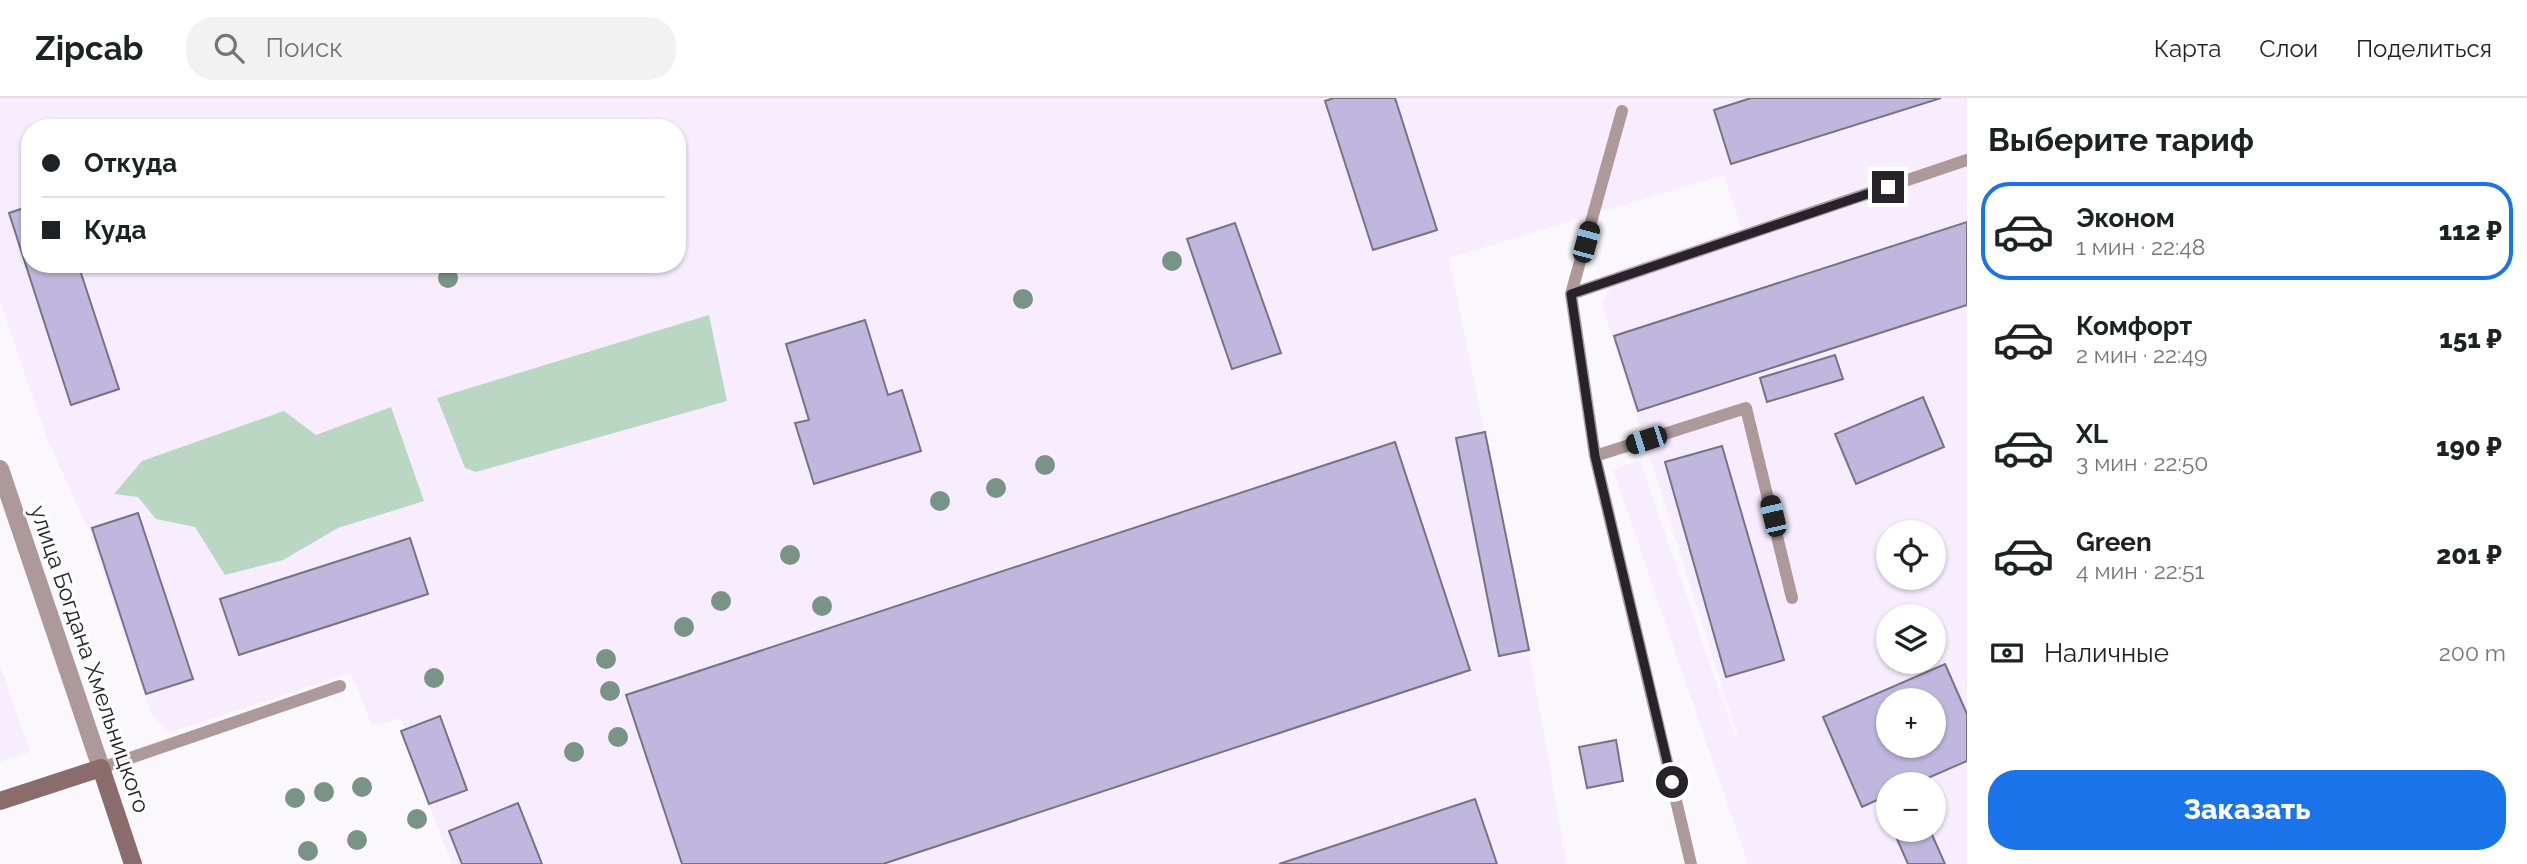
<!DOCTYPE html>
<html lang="ru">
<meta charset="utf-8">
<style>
body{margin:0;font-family:Raleway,sans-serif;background:#f2f2f2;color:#202124;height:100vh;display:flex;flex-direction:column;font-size:26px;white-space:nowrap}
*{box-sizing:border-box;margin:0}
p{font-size:23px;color:#757577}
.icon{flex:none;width:38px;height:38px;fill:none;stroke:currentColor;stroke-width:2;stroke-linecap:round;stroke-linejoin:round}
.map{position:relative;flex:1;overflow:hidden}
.sheet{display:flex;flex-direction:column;background:#fff;width:560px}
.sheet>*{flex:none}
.hud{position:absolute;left:21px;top:21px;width:665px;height:154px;border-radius:28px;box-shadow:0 2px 5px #0004;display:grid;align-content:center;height:154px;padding:0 21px;background:#fff}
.tools{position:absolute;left:1876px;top:422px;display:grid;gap:14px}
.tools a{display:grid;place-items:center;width:70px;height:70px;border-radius:50%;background:#fff;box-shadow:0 2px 5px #0004;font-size:35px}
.end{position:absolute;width:32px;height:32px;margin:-16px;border:9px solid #27222b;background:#fff;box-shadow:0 0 0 4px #fff}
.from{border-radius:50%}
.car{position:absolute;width:21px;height:42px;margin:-21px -10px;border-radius:9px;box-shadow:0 0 5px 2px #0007;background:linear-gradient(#222 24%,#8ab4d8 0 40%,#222 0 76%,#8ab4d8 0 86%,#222 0)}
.hud b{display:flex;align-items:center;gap:24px;height:66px;font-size:26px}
.hud b+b{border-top:2px solid #e0e0e0}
.hud i{width:18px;height:18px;background:#202124}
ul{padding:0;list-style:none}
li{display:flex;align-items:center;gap:21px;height:98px;margin:0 14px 10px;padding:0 7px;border:4px solid transparent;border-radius:28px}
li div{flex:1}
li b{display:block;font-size:26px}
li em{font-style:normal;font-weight:800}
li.on{border-color:#1a73e8}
li>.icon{width:63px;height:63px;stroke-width:1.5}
h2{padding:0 21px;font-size:32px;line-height:84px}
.pay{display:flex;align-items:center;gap:18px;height:77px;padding:0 21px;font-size:26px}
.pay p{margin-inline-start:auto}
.action{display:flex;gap:14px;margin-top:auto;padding:14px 21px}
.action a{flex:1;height:80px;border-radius:28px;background:#1a73e8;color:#fff;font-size:28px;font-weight:800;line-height:80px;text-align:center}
header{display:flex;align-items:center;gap:42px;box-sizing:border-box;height:98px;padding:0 35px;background:#fff;border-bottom:2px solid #e0e0e0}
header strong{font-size:33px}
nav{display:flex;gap:38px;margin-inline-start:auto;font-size:24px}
.search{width:490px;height:63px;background:#f2f2f2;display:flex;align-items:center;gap:18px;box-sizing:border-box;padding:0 24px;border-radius:28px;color:#757577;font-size:26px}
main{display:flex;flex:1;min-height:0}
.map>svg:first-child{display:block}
</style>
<header>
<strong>Zipcab</strong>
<div class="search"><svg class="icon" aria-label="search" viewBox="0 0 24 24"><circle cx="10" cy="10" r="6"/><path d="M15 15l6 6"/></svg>Поиск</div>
<nav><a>Карта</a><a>Слои</a><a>Поделиться</a></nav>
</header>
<main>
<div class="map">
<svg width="1967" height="766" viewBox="0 0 1967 766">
<rect width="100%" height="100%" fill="#faf8fc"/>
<path fill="#f7edff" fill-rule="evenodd" d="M 0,0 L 1967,0 L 1967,766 L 1748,766 L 1613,372 L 1640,362 L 1735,639 L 1738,639 L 1602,207 L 1617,172 L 1741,130 L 1724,77 L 1449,160 L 1529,552 L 1567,766 L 452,766 L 429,706 L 401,620 L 372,628 L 351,575 L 169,635 L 152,618 L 89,433 L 48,343 L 0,204 ZM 30,30 L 677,30 L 677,166 L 30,166 ZM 1888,434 L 1934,434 L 1934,480 L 1888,480 ZM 1888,518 L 1934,518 L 1934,564 L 1888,564 ZM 1888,602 L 1934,602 L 1934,648 L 1888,648 ZM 1888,686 L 1934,686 L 1934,732 L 1888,732 Z
M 0,567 L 30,654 L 0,664 Z"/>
<path fill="#b9d7c3" d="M 709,217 L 727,303 L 476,374 L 465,370 L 437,300 Z
M 391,309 L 424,403 L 338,430 L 283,462 L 225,477 L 195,429 L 156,421 L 138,399 L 114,396 L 142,363 L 284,313 L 316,337 Z"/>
<path fill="#bfb7de" stroke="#767287" stroke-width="2" fill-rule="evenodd" d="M 1334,0 L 1395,0 L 1437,132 L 1373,152 L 1325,3 Z
M 1751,0 L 1941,0 L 1731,66 L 1714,12 Z
M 30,108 L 30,166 L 78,166 L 119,291 L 71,307 L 9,115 Z
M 1967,124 L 1967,207 L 1638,313 L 1614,238 Z
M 1235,125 L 1281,255 L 1232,271 L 1187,141 Z
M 865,222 L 888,297 L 902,292 L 921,353 L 814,386 L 795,325 L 809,322 L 786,246 Z
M 1835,257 L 1843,281 L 1767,304 L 1760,280 Z
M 1923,299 L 1944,349 L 1856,386 L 1835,336 Z
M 1485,334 L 1529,552 L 1499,558 L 1456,340 Z
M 1395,344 L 1470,572 L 883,766 L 682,766 L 626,597 Z
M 1722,348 L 1784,562 L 1726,579 L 1665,364 Z
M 138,415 L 193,581 L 146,596 L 92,430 Z
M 410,440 L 428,496 L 239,557 L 220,501 Z
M 1945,566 L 1967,616 L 1967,663 L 1914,686 L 1888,686 L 1888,697 L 1862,709 L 1823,619 ZM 1888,602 L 1934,602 L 1934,648 L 1888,648 Z
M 440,618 L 467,692 L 429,706 L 401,633 Z
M 1616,642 L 1623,683 L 1587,690 L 1579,649 Z
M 1475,701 L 1497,766 L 1279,766 Z
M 518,705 L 542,766 L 462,766 L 449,733 Z
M 1893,732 L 1930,732 L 1945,766 L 1908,766 Z"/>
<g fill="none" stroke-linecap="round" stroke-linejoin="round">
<path stroke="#ae999a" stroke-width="12" d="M 1622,13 L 1571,196 L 1595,358 L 1691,766
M 1571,196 L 1967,62
M 1595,358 L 1746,310 L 1792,500
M 101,670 L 340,588"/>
<path stroke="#ae999a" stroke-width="18" d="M 0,371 L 101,670"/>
<path stroke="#8a6c6c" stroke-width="18" d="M 0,703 L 101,670 L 133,766"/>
</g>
<g fill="#799387">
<circle cx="1172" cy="163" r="10"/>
<circle cx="448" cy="180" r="10"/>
<circle cx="1023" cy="201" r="10"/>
<circle cx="1045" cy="367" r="10"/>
<circle cx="996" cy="390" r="10"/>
<circle cx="940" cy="403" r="10"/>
<circle cx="790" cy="457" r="10"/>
<circle cx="721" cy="503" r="10"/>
<circle cx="822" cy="508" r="10"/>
<circle cx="684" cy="529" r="10"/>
<circle cx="606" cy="561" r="10"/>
<circle cx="434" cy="580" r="10"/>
<circle cx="610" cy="593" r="10"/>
<circle cx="618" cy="639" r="10"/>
<circle cx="574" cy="654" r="10"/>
<circle cx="362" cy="689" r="10"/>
<circle cx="324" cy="694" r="10"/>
<circle cx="295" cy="700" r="10"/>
<circle cx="417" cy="721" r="10"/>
<circle cx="357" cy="742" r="10"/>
<circle cx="308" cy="753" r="10"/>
</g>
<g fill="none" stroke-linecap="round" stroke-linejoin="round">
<path stroke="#27222b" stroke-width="9" d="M 1672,684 L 1595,358 L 1571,196 L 1888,89"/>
</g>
<g text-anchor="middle" stroke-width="6" stroke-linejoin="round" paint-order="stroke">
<g font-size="23" fill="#27222b" stroke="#fff">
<text transform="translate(90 561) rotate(71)" y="8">улица Богдана Хмельницкого</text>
</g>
</g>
</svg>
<div class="tools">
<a><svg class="icon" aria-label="locate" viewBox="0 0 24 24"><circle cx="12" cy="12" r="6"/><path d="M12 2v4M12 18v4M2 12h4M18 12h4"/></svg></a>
<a><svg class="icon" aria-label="layers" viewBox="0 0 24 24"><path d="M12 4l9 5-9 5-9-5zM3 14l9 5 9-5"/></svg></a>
<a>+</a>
<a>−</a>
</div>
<i class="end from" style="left:1672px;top:684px"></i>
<i class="end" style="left:1888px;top:89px"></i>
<i class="car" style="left:1586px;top:144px;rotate:15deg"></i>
<i class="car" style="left:1646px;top:342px;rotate:252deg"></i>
<i class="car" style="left:1773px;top:418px;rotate:347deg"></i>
<div class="hud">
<b><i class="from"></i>Откуда</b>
<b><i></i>Куда</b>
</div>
</div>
<section class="sheet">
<h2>Выберите тариф</h2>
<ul>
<li class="on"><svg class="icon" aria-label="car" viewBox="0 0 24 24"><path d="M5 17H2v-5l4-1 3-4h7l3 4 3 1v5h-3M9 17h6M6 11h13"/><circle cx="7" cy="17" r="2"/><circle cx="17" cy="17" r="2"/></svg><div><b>Эконом</b><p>1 мин · 22:48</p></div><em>112 ₽</em></li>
<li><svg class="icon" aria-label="car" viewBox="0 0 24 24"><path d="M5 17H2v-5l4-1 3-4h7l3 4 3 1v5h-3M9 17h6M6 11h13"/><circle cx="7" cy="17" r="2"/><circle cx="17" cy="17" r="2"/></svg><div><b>Комфорт</b><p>2 мин · 22:49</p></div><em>151 ₽</em></li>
<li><svg class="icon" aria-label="car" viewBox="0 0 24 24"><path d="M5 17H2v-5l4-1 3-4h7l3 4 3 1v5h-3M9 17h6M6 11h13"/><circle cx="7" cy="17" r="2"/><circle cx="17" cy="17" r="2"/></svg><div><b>XL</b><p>3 мин · 22:50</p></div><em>190 ₽</em></li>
<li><svg class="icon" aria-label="car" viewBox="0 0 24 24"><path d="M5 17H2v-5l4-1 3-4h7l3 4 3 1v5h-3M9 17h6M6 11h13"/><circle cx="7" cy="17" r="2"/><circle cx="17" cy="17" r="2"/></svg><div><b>Green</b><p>4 мин · 22:51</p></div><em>201 ₽</em></li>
</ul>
<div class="pay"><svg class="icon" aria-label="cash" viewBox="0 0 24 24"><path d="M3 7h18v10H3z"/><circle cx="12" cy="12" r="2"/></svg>Наличные<p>200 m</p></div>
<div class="action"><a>Заказать</a></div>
</section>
</main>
